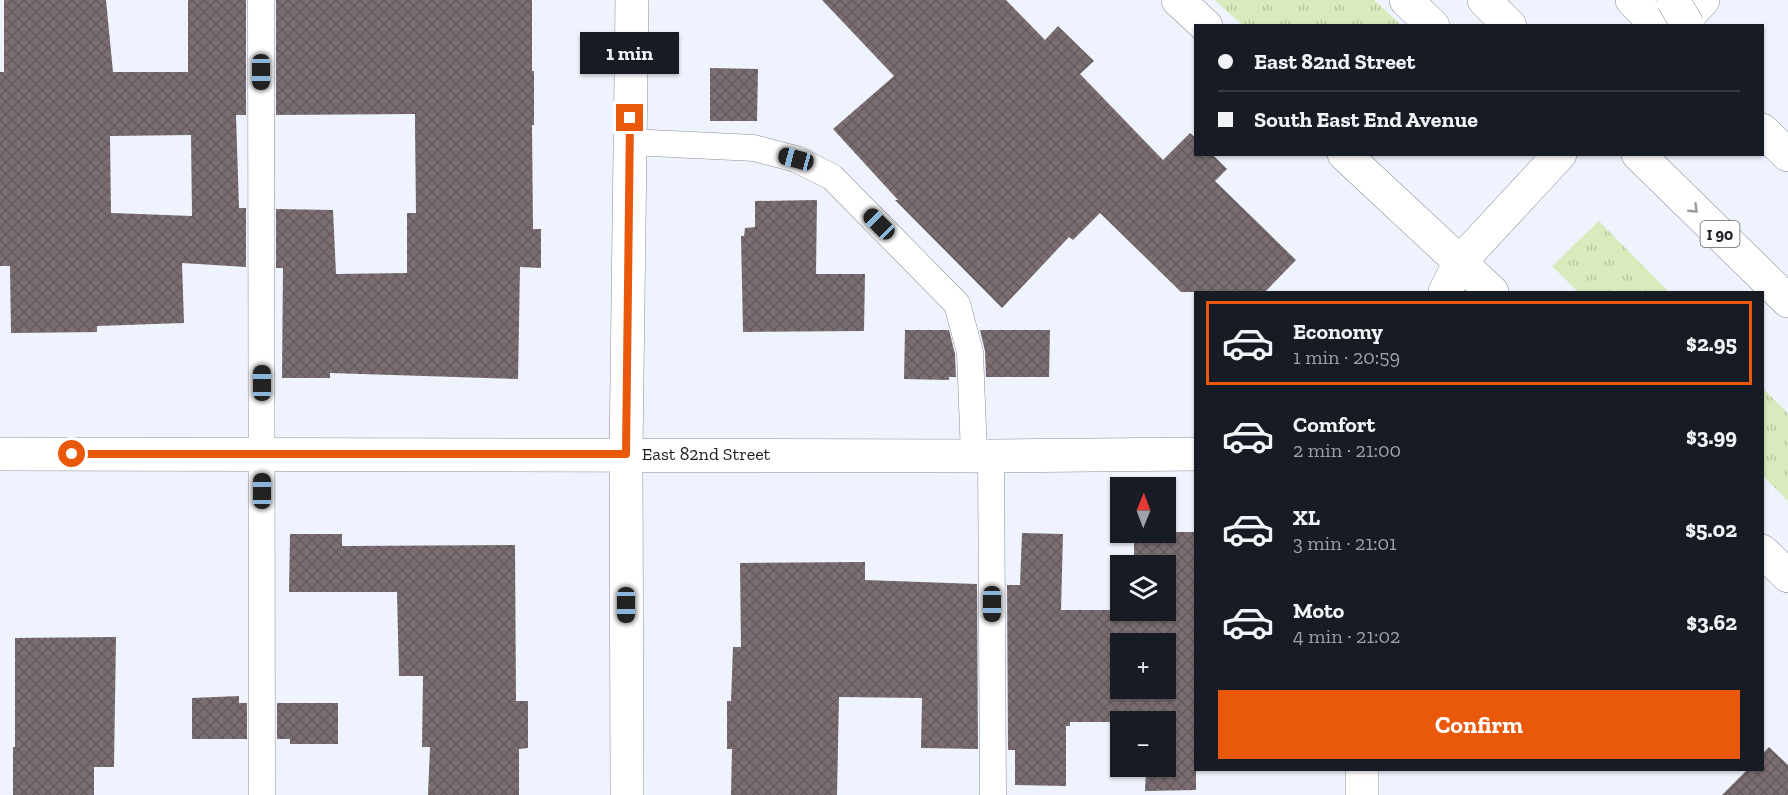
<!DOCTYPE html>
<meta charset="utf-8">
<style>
body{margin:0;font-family:"Zilla Slab",serif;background:#20242c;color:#f1f3f6;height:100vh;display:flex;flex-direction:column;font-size:22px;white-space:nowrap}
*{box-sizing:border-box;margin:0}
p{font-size:20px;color:#9ea1a6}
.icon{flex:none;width:33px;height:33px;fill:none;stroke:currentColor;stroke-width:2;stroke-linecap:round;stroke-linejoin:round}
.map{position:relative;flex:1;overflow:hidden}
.side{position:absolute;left:1194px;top:291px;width:570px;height:480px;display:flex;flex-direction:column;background:#171b24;border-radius:0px;box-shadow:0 2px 4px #0004}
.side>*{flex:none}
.guide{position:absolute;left:1194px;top:24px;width:570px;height:132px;border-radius:0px;box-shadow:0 2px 4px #0004;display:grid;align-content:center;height:132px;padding:0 24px;background:#171b24}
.needle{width:39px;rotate:1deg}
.buttons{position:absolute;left:1110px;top:477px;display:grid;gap:12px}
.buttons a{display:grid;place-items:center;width:66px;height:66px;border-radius:0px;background:#171b24;box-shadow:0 2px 4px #0004;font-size:30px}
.end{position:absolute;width:27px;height:27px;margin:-14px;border:8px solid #ea580c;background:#fff;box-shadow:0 0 0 3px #fff}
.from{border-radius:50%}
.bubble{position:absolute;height:42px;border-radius:0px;background:#171b24;box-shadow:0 2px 4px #0004;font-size:20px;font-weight:800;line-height:42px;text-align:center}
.car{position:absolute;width:18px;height:36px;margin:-18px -9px;border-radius:8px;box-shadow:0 0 4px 2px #0007;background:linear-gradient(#222 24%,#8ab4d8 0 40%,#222 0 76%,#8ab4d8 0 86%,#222 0)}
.guide b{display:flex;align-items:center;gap:21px;height:57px;font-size:22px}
.guide b+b{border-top:2px solid #363941}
.guide i{width:15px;height:15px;background:#f1f3f6}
ul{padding:10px 0 0;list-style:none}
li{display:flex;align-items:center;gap:18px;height:84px;margin:0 12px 9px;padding:0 12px;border:3px solid transparent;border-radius:0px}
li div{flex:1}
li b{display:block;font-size:22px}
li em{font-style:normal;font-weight:800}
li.selected{border-color:#ea580c}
li>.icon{width:54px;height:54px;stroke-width:1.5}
.primary-button{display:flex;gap:12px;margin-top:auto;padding:12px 24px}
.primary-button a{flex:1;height:69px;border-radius:0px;background:#ea580c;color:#fff;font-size:24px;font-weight:800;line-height:69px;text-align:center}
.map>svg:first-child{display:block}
</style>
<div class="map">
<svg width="1788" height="795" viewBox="0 0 1788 795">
<defs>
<pattern id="grass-tufts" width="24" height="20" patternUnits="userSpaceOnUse" patternTransform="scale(1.5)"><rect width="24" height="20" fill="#d9eabc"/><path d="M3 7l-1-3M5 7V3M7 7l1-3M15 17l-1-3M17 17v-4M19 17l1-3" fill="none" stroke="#bac8a1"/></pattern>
<pattern id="building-cross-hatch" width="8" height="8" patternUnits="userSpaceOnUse" patternTransform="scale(1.5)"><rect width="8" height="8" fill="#7b6e72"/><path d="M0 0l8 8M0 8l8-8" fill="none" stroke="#645a5d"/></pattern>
</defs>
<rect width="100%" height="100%" fill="#eef3fe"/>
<path fill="url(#grass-tufts)" d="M 1215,0 L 1374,0 L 1401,25 L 1242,25 Z
M 1599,221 L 1669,292 L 1578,292 L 1552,266 Z
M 1763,388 L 1788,414 L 1788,501 L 1763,476 Z"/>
<path fill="url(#building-cross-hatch)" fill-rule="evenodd" d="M 4,0 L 106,0 L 113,72 L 188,72 L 188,0 L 246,0 L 246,115 L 236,115 L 239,208 L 246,208 L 246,267 L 182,263 L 184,323 L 97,326 L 97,332 L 11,333 L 10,266 L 0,266 L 0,72 L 4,72 ZM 191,135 L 192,216 L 111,213 L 110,136 Z
M 276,0 L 532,0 L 532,71 L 534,71 L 534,125 L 532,125 L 533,229 L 541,229 L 541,268 L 520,267 L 518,379 L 330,373 L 330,378 L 282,378 L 283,268 L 276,268 L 276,209 L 333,210 L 336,274 L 407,273 L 407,213 L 416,213 L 415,125 L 415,114 L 276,115 Z
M 822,0 L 1006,0 L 1045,40 L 1058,26 L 1094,61 L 1080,74 L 1163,160 L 1190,133 L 1196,138 L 1196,154 L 1212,154 L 1227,169 L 1215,181 L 1296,260 L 1265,292 L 1181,292 L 1100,213 L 1073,240 L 1069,237 L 1002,308 L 895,200 L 898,200 L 833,129 L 894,76 Z
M 710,68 L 758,69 L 757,121 L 710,121 Z
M 817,200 L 816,274 L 865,274 L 864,331 L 743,332 L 741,236 L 744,236 L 745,228 L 755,227 L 755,201 Z
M 905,330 L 949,330 L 955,354 L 956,377 L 949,377 L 949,380 L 904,379 Z
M 980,330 L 1050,330 L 1049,377 L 986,377 L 985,351 Z
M 1134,532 L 1196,532 L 1196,790 L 1145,791 L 1146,766 L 1166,766 L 1166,722 L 1070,722 L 1070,726 L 1066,726 L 1066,786 L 1015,785 L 1015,750 L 1008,750 L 1007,585 L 1020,585 L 1022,533 L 1063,534 L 1061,610 L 1166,610 L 1166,566 L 1134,566 ZM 1120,644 L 1166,644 L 1166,688 L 1120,688 Z
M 290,534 L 342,534 L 342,546 L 515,545 L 516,701 L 528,701 L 528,748 L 519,749 L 519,795 L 428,795 L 430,747 L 422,747 L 423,676 L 399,676 L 397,592 L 289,592 Z
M 865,562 L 865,580 L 977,584 L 978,749 L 921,748 L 922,698 L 839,697 L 837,795 L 731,795 L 732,749 L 727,749 L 727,701 L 731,701 L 733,647 L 741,647 L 740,563 Z
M 116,637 L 114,767 L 94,767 L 94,795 L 13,795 L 13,747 L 15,747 L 15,638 Z
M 239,696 L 239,703 L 247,703 L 247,739 L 192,739 L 192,698 Z
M 277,703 L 338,703 L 338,744 L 290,744 L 290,739 L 277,739 Z
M 1769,747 L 1788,765 L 1788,795 L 1722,795 L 1747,770 L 1762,770 L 1762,754 Z"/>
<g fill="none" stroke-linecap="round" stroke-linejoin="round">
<defs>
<path id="service" d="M 261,0 L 262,795
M 630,142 L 754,148 L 796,159 L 832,177 L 957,304 L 970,352 L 974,455
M 991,456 L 993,795"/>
<path id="minor" d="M 1178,0 L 1206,26
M 1679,26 L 1703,0
M 1344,154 L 1492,292
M 1445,292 L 1460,262 L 1560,154
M 0,454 L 991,456 L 1196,454
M 1762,551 L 1788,576
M 627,795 L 626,454 L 632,0
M 1362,795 L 1362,770"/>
<path id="motorway" d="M 1406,0 L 1433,26
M 1484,0 L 1510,26
M 1632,0 L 1658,26
M 1762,130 L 1788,155
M 1638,154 L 1788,301"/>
</defs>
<use href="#service" stroke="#898e98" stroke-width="27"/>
<use href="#minor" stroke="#898e98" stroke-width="34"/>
<use href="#motorway" stroke="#898e98" stroke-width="34"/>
<use href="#service" stroke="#fff" stroke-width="26"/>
<use href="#minor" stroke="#fff" stroke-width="33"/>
<use href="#motorway" stroke="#fff" stroke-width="33"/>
<defs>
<path id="motorway-bridge" d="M 1673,0 L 1688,26"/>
</defs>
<use href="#motorway-bridge" stroke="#898e98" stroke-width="34" stroke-linecap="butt"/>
<use href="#motorway-bridge" stroke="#fff" stroke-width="33"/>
</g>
<defs><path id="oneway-chevron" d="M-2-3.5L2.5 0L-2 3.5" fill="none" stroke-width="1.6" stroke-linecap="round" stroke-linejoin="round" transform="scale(1.5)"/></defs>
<use stroke="#999a9c" href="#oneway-chevron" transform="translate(1694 209) rotate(44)"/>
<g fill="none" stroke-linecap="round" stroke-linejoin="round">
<path stroke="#ea580c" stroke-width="8" d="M 72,454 L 626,454 L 630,118"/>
</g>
<g text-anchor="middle" stroke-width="4.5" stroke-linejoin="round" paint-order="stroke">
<rect fill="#fff" stroke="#606264" stroke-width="1.5" x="1700.5" y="221" width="39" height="26" rx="4.5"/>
<g font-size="16" font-weight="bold" fill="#1c1e22">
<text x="1720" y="240">I 90</text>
</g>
<g font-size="18" fill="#1c1e22" stroke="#fff">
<text x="706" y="460">East 82nd Street</text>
</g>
</g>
</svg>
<div class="buttons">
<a><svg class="needle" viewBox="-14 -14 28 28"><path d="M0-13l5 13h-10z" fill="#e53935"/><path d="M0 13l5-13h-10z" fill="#9ea1a6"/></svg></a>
<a><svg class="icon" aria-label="layers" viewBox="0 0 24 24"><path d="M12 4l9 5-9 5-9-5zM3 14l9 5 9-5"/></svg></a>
<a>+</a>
<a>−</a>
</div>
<i class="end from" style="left:72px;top:454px"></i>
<i class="end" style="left:630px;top:118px"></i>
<div class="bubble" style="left:580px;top:32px;width:99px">1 min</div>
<i class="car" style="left:261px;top:72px;rotate:180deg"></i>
<i class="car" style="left:796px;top:159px;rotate:285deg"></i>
<i class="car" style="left:879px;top:224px;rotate:315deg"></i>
<i class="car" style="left:262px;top:383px;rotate:0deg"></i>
<i class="car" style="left:262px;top:491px;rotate:0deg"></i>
<i class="car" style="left:992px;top:604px;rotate:180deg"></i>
<i class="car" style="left:626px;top:605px;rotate:180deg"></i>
<div class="guide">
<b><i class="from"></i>East 82nd Street</b>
<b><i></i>South East End Avenue</b>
</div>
<section class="side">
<ul>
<li class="selected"><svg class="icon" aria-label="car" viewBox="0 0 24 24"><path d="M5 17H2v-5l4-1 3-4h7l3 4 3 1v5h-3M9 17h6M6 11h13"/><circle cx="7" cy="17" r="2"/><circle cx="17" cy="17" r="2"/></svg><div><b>Economy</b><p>1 min · 20:59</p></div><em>$2.95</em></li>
<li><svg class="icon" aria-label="car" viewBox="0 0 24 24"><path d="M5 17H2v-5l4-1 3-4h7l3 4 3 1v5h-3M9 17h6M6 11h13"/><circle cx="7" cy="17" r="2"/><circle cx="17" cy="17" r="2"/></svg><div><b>Comfort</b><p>2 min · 21:00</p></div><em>$3.99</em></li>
<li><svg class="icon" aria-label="car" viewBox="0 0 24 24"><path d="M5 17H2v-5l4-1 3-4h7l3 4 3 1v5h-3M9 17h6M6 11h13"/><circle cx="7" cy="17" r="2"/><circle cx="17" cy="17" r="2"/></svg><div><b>XL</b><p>3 min · 21:01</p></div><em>$5.02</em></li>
<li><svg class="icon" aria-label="car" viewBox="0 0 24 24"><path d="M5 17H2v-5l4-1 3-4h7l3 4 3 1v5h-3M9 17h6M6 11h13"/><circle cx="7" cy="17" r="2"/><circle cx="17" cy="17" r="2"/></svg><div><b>Moto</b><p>4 min · 21:02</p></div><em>$3.62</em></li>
</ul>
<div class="primary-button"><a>Confirm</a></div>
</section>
</div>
